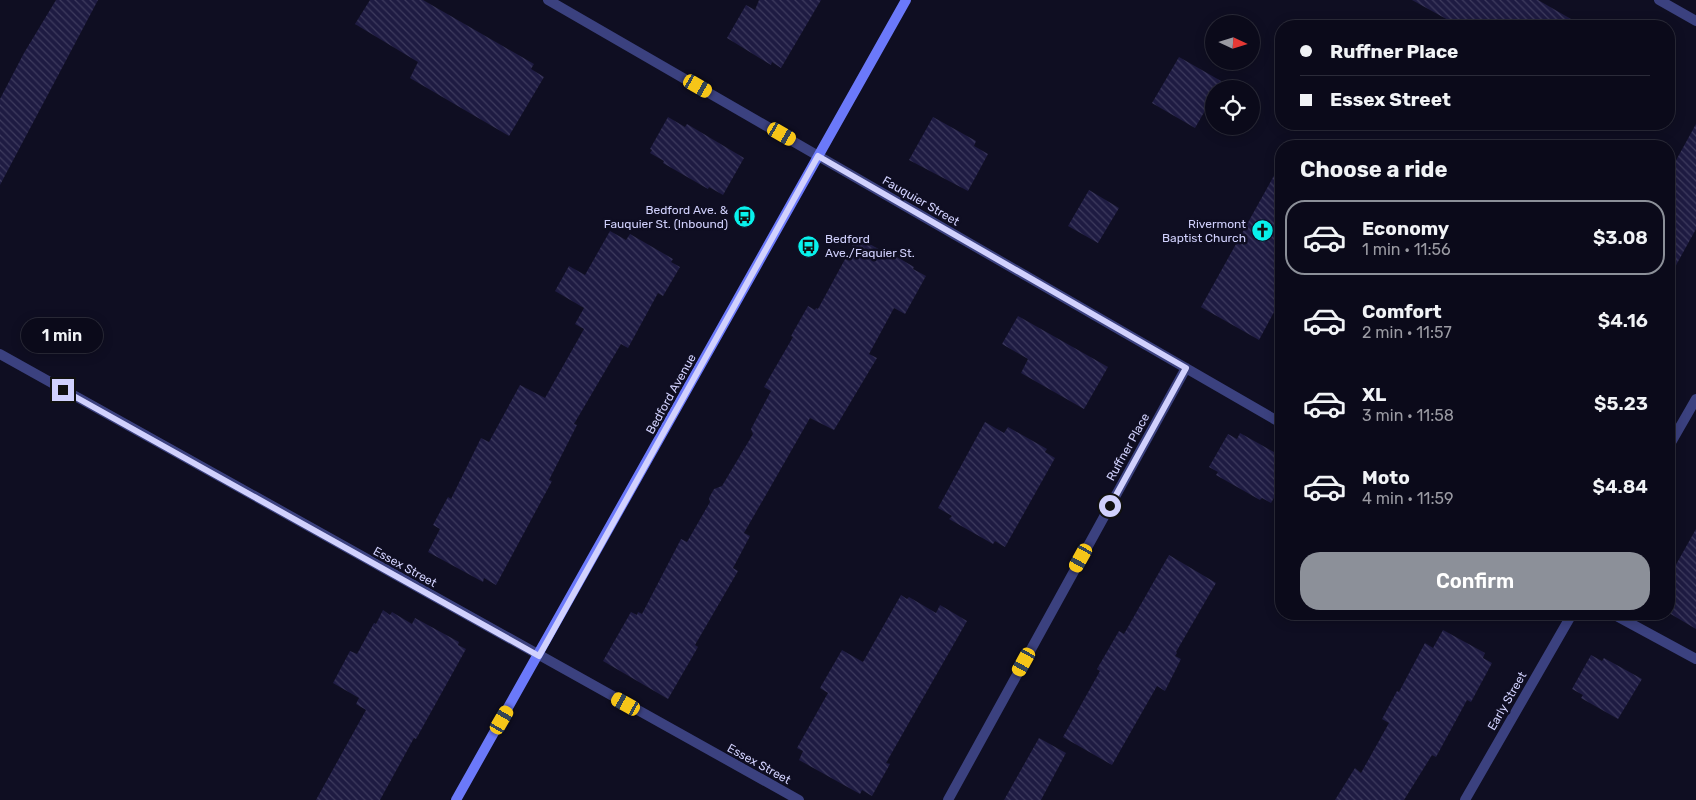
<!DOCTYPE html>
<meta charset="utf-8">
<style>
body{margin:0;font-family:Rubik,sans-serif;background:#141323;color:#f1f3f6;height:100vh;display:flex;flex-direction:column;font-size:19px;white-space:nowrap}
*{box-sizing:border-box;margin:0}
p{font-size:16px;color:#9a9aa2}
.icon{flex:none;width:28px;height:28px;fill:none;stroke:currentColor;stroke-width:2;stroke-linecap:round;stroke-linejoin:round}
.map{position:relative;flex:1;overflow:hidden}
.details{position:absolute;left:1275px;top:140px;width:400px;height:480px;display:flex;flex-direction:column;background:#0b0a1a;border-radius:20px;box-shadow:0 2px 12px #0003,0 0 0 1px #2b2b39}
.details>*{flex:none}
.top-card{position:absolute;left:1275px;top:20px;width:400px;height:110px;border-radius:20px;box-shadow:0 2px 12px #0003,0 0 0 1px #2b2b39;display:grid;align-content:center;height:110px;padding:0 25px;background:#0b0a1a}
.needle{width:32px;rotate:94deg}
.controls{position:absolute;left:1205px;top:15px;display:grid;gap:10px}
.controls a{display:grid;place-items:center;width:55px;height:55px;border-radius:50%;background:#0b0a1a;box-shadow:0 2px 12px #0003,0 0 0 1px #2b2b39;font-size:25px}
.end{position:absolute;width:22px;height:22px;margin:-11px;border:6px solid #d1d1fd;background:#111;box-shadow:0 0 0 2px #111}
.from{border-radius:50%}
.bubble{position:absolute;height:35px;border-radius:18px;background:#0b0a1a;box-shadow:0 2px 12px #0003,0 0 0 1px #2b2b39;font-size:16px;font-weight:600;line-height:35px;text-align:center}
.car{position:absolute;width:15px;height:30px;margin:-15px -8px;border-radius:6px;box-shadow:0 0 4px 1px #0007;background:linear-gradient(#f5c518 24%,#345 0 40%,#f5c518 0 76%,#345 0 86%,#f5c518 0)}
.top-card b{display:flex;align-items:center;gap:18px;height:48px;font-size:19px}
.top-card b+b{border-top:1px solid #2b2b39}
.top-card i{width:12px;height:12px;background:#f1f3f6}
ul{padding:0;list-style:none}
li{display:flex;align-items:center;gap:15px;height:75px;margin:0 10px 8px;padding:0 15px;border:2px solid transparent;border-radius:20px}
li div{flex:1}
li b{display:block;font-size:19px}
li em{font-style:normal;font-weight:600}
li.active{border-color:#8c9099}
li>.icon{width:45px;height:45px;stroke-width:1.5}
h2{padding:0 25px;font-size:22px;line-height:60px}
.cta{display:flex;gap:10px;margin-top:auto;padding:10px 25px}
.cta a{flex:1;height:58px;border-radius:20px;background:#8c9099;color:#fff;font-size:20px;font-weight:600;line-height:58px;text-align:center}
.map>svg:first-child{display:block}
</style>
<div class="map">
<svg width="1696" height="800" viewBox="0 0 1696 800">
<defs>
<pattern id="building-back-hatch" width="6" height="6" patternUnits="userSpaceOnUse" patternTransform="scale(1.25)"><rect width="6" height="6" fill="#1e1b42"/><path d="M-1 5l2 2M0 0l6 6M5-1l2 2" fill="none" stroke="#3e3b5e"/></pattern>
</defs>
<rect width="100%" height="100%" fill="#0f0e22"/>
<path fill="url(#building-back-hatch)" d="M 56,0 L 98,0 L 0,185 L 0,99 L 24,53 Z
M 370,0 L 423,0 L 534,64 L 531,69 L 544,77 L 509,136 L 410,78 L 418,62 L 355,24 Z
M 759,0 L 821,0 L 781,68 L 772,62 L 771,65 L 727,38 L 746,5 L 755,10 Z
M 1412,0 L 1538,0 L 1583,26 L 1459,26 Z
M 1179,57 L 1221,81 L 1217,89 L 1214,89 L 1214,95 L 1195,128 L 1152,103 Z
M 668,117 L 685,127 L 687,124 L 744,158 L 723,195 L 709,187 L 708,189 L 663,163 L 664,161 L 650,153 L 652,150 L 650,149 Z
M 933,117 L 976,141 L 974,146 L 988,154 L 968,191 L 909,160 Z
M 1696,124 L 1696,229 L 1669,278 L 1669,173 Z
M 1281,163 L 1281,299 L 1259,340 L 1201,307 Z
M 1089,190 L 1119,208 L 1098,243 L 1068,226 Z
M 610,231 L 626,240 L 630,234 L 673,259 L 671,262 L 680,267 L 663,296 L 658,293 L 628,348 L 621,344 L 574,424 L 577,425 L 549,480 L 552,481 L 496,585 L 484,578 L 483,582 L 428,552 L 440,529 L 433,525 L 448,497 L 451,499 L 481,438 L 489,442 L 520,385 L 545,398 L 584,329 L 575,324 L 584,308 L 555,291 L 569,266 L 585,275 Z
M 856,239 L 865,244 L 866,242 L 891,256 L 892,254 L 914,267 L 913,269 L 926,276 L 905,314 L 894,308 L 869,354 L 877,358 L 834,430 L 810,418 L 744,533 L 750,536 L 733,568 L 738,571 L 695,645 L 698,647 L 668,699 L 603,661 L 631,612 L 637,615 L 638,612 L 642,614 L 681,539 L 687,542 L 710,502 L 709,498 L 714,489 L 722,486 L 753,434 L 751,429 L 771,391 L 764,387 L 793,337 L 791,336 L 808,306 L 815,310 L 816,308 L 818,309 Z
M 1018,316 L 1108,367 L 1084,409 L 1021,373 L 1028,359 L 1002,344 Z
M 985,422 L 1004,433 L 1008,427 L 1047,449 L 1045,452 L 1055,458 L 1005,547 L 995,541 L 993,544 L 949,519 L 952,516 L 938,508 Z
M 1240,433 L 1281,456 L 1281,485 L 1271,503 L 1262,498 L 1260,500 L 1216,475 L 1218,472 L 1209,467 L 1228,434 L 1237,439 Z
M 1696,529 L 1696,629 L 1669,613 L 1669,577 Z
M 1169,555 L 1216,583 L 1176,652 L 1177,653 L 1175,656 L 1181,659 L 1165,691 L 1157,686 L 1112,765 L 1063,737 L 1100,671 L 1097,669 L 1119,631 L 1124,634 Z
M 901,595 L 907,599 L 909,597 L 936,613 L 940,605 L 967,621 L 886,763 L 890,764 L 872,796 L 862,790 L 860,794 L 799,760 L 803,751 L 797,748 L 828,693 L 820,688 L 842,650 L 863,662 Z
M 383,610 L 390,615 L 392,612 L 412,624 L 415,618 L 459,642 L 458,645 L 466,649 L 416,739 L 414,738 L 380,800 L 316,800 L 366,710 L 356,704 L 359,698 L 333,683 L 350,651 L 357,654 L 374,623 L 376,624 Z
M 1443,630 L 1485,653 L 1483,658 L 1492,663 L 1471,702 L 1467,700 L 1436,757 L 1432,755 L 1404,800 L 1335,800 L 1355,768 L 1361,773 L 1389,723 L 1382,719 L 1397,691 L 1399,692 L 1425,643 L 1433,648 Z
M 1591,655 L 1602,661 L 1604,658 L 1642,679 L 1618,719 L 1581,698 L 1583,695 L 1572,689 Z
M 1039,738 L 1066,753 L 1041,800 L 1004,800 Z"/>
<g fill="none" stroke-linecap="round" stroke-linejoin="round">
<path stroke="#3b417f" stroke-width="10" d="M 548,0 L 1281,423
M 1659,0 L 1696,21
M 0,354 L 799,800
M 1669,446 L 1696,399
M 1613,614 L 1696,659
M 948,800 L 1186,368
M 1465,800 L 1572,614"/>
<path stroke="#6b79fa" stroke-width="10" d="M 456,800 L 906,0"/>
</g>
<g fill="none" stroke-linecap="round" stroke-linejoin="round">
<path stroke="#d1d1fd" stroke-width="6" d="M 63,390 L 539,656 L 818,156 L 1186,368 L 1110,506"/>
</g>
<defs>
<symbol id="bus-disc" viewBox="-11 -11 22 22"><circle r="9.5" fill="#08f2ed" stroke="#0f0e22"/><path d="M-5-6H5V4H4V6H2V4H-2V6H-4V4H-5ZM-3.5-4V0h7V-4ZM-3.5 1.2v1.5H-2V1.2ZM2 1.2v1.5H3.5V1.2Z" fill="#111"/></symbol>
<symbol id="church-disc" viewBox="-11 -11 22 22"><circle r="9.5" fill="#08f2ed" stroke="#0f0e22"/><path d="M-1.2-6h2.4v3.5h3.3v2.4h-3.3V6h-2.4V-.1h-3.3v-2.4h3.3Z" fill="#111"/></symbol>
</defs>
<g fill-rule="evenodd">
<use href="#bus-disc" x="732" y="204" width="25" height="25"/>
<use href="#church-disc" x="1250" y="218" width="25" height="25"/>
<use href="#bus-disc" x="796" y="234" width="25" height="25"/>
</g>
<g text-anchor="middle" stroke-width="5" stroke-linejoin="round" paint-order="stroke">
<g font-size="12" fill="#d1d1fd" stroke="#0f0e22">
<text transform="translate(921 201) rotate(30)" y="4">Fauquier Street</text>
<text transform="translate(671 394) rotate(-61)" y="4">Bedford Avenue</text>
<text transform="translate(1128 447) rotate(-61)" y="4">Ruffner Place</text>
<text transform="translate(405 567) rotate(29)" y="4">Essex Street</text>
<text transform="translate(1507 701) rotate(-60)" y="4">Early Street</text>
<text transform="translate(759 764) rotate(29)" y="4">Essex Street</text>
</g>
<g font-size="12" fill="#d1d1fd" stroke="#0f0e22" text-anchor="end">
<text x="728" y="214">Bedford Ave. &amp;<tspan x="728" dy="14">Fauquier St. (Inbound)</tspan></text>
<text x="1246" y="228">Rivermont<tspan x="1246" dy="14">Baptist Church</tspan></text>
<text x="825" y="243" text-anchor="start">Bedford<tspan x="825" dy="14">Ave./Faquier St.</tspan></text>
</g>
</g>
</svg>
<div class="controls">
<a><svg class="needle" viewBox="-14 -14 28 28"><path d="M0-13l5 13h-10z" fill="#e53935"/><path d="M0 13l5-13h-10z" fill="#9a9aa2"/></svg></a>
<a><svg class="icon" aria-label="locate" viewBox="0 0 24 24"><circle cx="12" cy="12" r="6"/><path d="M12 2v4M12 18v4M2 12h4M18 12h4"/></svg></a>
</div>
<i class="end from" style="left:1110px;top:506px"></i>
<i class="end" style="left:63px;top:390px"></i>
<div class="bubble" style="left:21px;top:318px;width:82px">1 min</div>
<i class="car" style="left:698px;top:86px;rotate:120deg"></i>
<i class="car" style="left:782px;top:134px;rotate:120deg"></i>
<i class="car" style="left:1081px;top:558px;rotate:209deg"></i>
<i class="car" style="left:1024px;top:662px;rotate:209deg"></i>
<i class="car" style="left:626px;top:704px;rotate:299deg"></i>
<i class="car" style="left:502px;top:720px;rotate:30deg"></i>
<div class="top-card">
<b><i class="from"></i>Ruffner Place</b>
<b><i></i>Essex Street</b>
</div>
<section class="details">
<h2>Choose a ride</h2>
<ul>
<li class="active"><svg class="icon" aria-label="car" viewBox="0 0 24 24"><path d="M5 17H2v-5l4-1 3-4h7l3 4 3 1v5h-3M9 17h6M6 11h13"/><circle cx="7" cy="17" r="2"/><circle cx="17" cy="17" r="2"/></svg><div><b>Economy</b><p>1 min · 11:56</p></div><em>$3.08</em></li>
<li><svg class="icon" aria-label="car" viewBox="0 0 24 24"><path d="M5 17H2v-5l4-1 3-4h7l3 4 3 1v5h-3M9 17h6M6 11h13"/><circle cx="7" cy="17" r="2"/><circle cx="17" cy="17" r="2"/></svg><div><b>Comfort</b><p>2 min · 11:57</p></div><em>$4.16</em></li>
<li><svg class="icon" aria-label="car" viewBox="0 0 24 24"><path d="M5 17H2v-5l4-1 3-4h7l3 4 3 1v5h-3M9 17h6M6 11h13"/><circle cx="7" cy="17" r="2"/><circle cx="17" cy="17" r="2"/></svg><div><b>XL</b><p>3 min · 11:58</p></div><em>$5.23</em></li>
<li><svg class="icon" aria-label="car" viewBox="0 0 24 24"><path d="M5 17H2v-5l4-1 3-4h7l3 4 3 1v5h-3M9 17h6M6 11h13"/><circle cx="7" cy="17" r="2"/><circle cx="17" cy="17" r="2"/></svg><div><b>Moto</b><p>4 min · 11:59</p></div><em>$4.84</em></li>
</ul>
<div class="cta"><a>Confirm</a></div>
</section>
</div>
